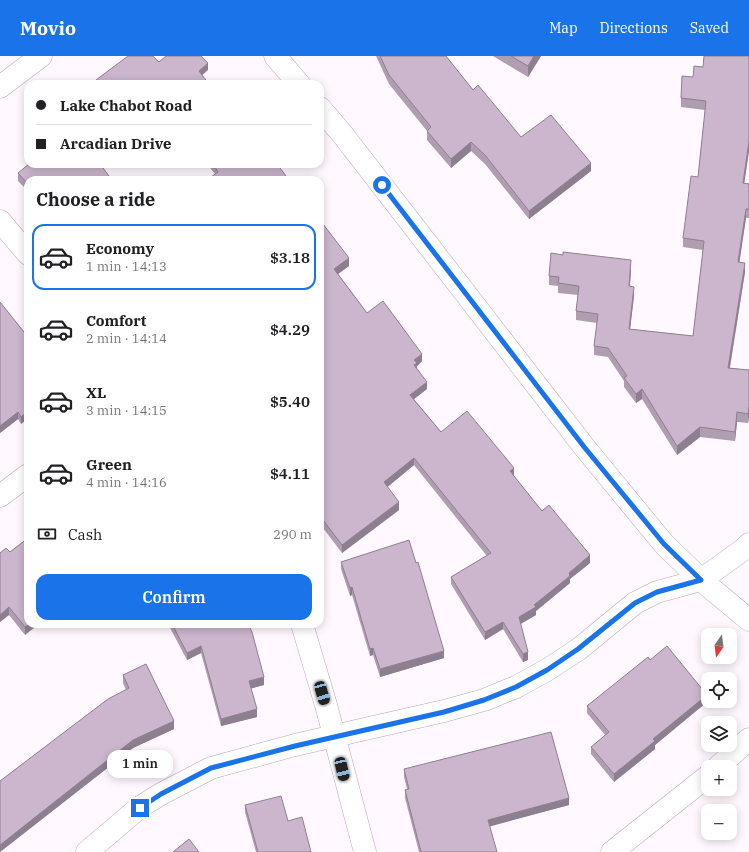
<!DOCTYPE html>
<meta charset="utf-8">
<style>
body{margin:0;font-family:"IBM Plex Serif",serif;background:#f6f6f6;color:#202124;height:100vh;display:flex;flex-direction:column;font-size:15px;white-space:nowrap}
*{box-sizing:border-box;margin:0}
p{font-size:13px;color:#757577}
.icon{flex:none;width:22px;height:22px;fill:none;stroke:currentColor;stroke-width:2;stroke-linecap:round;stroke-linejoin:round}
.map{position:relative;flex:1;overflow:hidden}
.sheet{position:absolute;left:24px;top:120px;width:300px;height:452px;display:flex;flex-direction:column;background:#fff;border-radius:12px;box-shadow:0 2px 10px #0003}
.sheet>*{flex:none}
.top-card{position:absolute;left:24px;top:24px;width:300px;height:88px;border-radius:12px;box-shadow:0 2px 10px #0003;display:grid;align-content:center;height:88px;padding:0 12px;background:#fff}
.needle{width:26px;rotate:194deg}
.tools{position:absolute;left:701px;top:572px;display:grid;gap:8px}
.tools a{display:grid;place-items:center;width:36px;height:36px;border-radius:8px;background:#fff;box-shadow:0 2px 10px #0003;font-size:20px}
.end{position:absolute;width:18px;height:18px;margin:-9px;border:5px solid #1a73e8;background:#fff;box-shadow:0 0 0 2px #fff}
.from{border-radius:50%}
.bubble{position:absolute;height:28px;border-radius:12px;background:#fff;box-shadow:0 2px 10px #0003;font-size:13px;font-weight:600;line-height:28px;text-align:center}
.car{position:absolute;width:12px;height:24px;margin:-12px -6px;border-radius:5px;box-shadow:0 0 3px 1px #0007;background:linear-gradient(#222 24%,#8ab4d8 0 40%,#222 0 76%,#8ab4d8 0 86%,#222 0)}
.top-card b{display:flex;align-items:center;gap:14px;height:38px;font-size:15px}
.top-card b+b{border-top:1px solid #e0e0e0}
.top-card i{width:10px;height:10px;background:#202124}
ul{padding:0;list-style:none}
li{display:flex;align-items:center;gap:12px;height:66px;margin:0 8px 6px;padding:0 4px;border:2px solid transparent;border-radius:12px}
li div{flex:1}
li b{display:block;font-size:15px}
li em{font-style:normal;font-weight:600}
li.current{border-color:#1a73e8}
li>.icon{width:36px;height:36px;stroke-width:1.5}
h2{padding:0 12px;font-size:18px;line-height:48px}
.pay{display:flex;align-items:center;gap:10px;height:44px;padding:0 12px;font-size:15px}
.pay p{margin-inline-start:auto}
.button{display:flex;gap:8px;margin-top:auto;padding:8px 12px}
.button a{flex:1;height:46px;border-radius:12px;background:#1a73e8;color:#fff;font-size:16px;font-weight:600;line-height:46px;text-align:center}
header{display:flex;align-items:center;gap:24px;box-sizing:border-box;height:56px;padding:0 20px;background:#1a73e8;color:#fff}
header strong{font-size:19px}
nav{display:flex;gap:22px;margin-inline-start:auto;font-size:14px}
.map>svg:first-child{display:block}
</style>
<header>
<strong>Movio</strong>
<nav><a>Map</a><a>Directions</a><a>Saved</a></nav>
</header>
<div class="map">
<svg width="749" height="796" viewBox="0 0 749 796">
<rect width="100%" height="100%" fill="#fff9ff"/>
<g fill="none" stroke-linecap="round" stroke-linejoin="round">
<defs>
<path id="minor" d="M 0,31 L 41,0
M 0,165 L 28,198
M 0,440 L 28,419
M 302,568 L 326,649 L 365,796
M 718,711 L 749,683
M 87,796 L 140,751 L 161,738 L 211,712 L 295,689 L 444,655 L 484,644 L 516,631 L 547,614 L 579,593 L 635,547 L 657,536 L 701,524
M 612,796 L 708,720"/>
<path id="tertiary" d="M 701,524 L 744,493 L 749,488"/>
<path id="secondary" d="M 275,0 L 299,28
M 320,52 L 343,79 L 585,392 L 664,488 L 701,524 L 749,564"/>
</defs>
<use href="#minor" stroke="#bca4be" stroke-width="23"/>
<use href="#tertiary" stroke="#bca4be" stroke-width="23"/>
<use href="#secondary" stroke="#bca4be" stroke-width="23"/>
<use href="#minor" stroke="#fff" stroke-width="22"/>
<use href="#tertiary" stroke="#fff" stroke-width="22"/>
<use href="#secondary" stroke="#fff" stroke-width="22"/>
</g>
<path fill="#af9db0" d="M 376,0 L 446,0 L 473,34 L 521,81 L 591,115 L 529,163 L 485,108 L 471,95 L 451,112 L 427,84 L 427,75 L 389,28 Z
M 493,0 L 541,0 L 528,21 Z
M 749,0 L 749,95 L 744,127 L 749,128 L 749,162 L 746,162 L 739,206 L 745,216 L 730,312 L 749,314 L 749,360 L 748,367 L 737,366 L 735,385 L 700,381 L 677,399 L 642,343 L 636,347 L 624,331 L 624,325 L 608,301 L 594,299 L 594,290 L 597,267 L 576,264 L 576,255 L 578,239 L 558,237 L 558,230 L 549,229 L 549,220 L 631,213 L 630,231 L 634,240 L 630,273 L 693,280 L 703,194 L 683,191 L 683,182 L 698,121 L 705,54 L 681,51 L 681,42 L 693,21 L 703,11 Z
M 207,108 L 277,108 L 215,118 Z
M 18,117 L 28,124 L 28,135 L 18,125 Z
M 320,164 L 349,210 L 338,218 L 367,257 L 422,305 L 417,310 L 417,313 L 427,333 L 414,343 L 441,376 L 514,420 L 542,455 L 590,507 L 570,523 L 570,527 L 536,555 L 536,559 L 520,568 L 528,604 L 523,606 L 503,573 L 485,584 L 451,528 L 451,521 L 487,500 L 414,409 L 387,431 L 399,454 L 342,497 L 320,468 Z
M 0,246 L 28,281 L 21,368 L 18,363 L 0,377 Z
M 28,482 L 25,579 L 9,559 L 0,566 L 0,497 L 10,496 Z
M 341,506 L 444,602 L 380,621 L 373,599 L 370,600 L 352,539 L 350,540 L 341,513 Z
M 168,568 L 248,568 L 264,629 L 251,632 L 257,661 L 221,670 L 201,597 L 187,604 Z
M 650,604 L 707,646 L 655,689 L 655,693 L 614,726 L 591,698 L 591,691 L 605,679 L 587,657 L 587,650 Z
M 123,619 L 174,673 L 133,692 L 0,796 L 126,634 L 123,627 Z
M 404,713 L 569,749 L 489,770 L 497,796 L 419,796 L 405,742 L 405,734 L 407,733 L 404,721 Z
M 245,749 L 288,765 L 311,796 L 256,796 L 245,756 Z"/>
<path fill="#8e7f90" d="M 534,0 L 541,0 L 528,21 L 528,10 Z
M 208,7 L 208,14 L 199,22 L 199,15 Z
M 749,85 L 749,95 L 743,136 L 743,127 Z
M 471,86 L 471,95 L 451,112 L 451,103 Z
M 591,107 L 591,115 L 529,163 L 529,155 Z
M 746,153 L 746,162 L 738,216 L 738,206 Z
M 349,202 L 349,210 L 334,221 L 334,213 Z
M 631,204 L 631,213 L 629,240 L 629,230 Z
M 745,207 L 745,216 L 728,321 L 728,312 Z
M 634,231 L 634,240 L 629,282 L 629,273 Z
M 422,298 L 422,305 L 417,310 L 417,315 L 414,317 L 414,304 Z
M 427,326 L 427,333 L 410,346 L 410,339 Z
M 642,333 L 642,343 L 636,347 L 636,338 Z
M 749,351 L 749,360 L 748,367 L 748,358 Z
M 28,355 L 28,363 L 21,368 L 21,361 Z
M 18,356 L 18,363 L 0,377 L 0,370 Z
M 737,356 L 737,366 L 735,385 L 735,376 Z
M 700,371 L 700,381 L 677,399 L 677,390 Z
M 414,402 L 414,409 L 384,434 L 384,426 Z
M 514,412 L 514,420 L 510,415 Z
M 399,446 L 399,454 L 342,497 L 342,489 Z
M 590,499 L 590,507 L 570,523 L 570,527 L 536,555 L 536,559 L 519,569 L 519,561 L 534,549 L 569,517 Z
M 352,531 L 352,539 L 350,540 L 350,532 Z
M 9,551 L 9,559 L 0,566 L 0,559 Z
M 503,566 L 503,573 L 485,584 L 485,576 Z
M 30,568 L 39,568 L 25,579 L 25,571 Z
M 201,590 L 201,597 L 187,604 L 187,597 Z
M 373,592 L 373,599 L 370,600 L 370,593 Z
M 444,595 L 444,602 L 380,621 L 380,613 Z
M 528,596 L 528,604 L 523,606 L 523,598 Z
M 264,621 L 264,629 L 249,633 L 249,625 Z
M 707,639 L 707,646 L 655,689 L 655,693 L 614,726 L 614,718 L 653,683 Z
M 257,653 L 257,661 L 221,670 L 221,663 Z
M 174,665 L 174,673 L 133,692 L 0,796 L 0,789 L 133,684 Z
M 569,742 L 569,749 L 488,771 L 488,764 Z"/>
<path fill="#cbb6cd" stroke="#8e7f90" d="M 128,0 L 153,0 L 159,6 L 166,0 L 201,0 L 208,7 L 199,15 L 209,28 L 98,28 L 96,24 Z
M 380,0 L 446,0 L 473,34 L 478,29 L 521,81 L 551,59 L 591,107 L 529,155 L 485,99 L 471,86 L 451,103 L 427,75 L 431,71 L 389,19 Z
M 511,0 L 534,0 L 528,10 Z
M 704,0 L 749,0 L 749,85 L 743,127 L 749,128 L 749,153 L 746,153 L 738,206 L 745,207 L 728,312 L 749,314 L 749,351 L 748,358 L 737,356 L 735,376 L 700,371 L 677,390 L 642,333 L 636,338 L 624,322 L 627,320 L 608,292 L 594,290 L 598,258 L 576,255 L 579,230 L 558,227 L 559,221 L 549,220 L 551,197 L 563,199 L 563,196 L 631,204 L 629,230 L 634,231 L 629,273 L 693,280 L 704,185 L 683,182 L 691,120 L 698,121 L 706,45 L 681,42 L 682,20 L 693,21 L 694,10 L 703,11 Z
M 29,108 L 100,108 L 112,124 L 28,124 L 28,128 L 18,117 Z
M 213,108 L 277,108 L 289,124 L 207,124 L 218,116 Z
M 320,164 L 349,202 L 334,213 L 367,257 L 383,245 L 422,298 L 414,304 L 417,307 L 414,309 L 427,326 L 410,339 L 441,376 L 467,355 L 514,412 L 510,415 L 542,455 L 549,449 L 590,499 L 569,517 L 570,520 L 534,549 L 536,551 L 519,561 L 528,596 L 523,598 L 503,566 L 485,576 L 451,521 L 491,497 L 414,402 L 384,426 L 399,446 L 342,489 L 320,460 Z
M 0,246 L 28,281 L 28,355 L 21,361 L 18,356 L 0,370 Z
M 28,482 L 28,568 L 30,568 L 25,571 L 9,551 L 0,559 L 0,497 L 6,492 L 10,496 Z
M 409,484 L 416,507 L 418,506 L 444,595 L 380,613 L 373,592 L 370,593 L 352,531 L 350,532 L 341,506 Z
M 172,568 L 248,568 L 252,576 L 264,621 L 249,625 L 257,653 L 221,663 L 201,590 L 187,597 Z
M 667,590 L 707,639 L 653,683 L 655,685 L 614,718 L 591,691 L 609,676 L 587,650 L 648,601 L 650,604 Z
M 146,608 L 174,665 L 133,684 L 0,789 L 0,725 L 108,643 L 129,632 L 123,619 Z
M 551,676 L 569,742 L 488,764 L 497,796 L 421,796 L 405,734 L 409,733 L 404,713 Z
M 281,740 L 288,765 L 302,761 L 311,796 L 258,796 L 245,749 Z
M 189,783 L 199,796 L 173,796 Z"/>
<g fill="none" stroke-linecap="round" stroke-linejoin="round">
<path stroke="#1a73e8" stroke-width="5" d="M 140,752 L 161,738 L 211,712 L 295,690 L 444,656 L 484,644 L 516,631 L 547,614 L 578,593 L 635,547 L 657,536 L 701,524 L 664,488 L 585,392 L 382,129"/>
</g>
</svg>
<div class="tools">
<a><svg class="needle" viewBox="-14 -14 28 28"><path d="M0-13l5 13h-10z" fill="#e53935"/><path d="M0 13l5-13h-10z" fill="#757577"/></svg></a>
<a><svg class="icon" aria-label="locate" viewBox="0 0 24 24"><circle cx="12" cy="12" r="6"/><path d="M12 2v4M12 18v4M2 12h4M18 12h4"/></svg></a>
<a><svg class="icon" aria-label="layers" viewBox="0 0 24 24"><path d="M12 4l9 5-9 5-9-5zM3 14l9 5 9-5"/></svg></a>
<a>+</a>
<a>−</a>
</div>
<i class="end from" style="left:382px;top:129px"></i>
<i class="end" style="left:140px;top:752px"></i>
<div class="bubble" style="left:107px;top:694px;width:66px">1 min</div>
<i class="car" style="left:322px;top:637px;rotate:164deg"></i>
<i class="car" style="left:342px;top:713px;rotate:167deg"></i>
<div class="top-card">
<b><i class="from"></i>Lake Chabot Road</b>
<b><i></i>Arcadian Drive</b>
</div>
<section class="sheet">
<h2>Choose a ride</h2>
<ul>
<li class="current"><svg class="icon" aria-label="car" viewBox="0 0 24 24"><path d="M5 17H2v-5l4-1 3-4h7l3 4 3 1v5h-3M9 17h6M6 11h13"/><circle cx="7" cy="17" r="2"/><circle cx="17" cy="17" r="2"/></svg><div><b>Economy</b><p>1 min · 14:13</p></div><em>$3.18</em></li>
<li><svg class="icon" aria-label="car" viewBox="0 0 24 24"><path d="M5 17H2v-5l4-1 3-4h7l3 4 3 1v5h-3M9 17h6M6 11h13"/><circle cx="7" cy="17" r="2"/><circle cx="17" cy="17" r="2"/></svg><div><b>Comfort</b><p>2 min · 14:14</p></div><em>$4.29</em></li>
<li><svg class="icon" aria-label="car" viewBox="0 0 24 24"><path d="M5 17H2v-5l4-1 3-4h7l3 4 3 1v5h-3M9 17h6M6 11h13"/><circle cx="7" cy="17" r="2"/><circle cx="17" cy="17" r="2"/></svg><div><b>XL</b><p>3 min · 14:15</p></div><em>$5.40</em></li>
<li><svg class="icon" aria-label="car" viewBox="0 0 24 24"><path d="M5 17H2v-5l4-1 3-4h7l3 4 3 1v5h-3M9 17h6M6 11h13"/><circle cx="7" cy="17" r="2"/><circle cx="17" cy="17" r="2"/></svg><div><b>Green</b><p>4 min · 14:16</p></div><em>$4.11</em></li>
</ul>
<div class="pay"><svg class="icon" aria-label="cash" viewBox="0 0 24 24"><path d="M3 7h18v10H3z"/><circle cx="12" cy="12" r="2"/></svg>Cash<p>290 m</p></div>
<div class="button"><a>Confirm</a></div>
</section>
</div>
